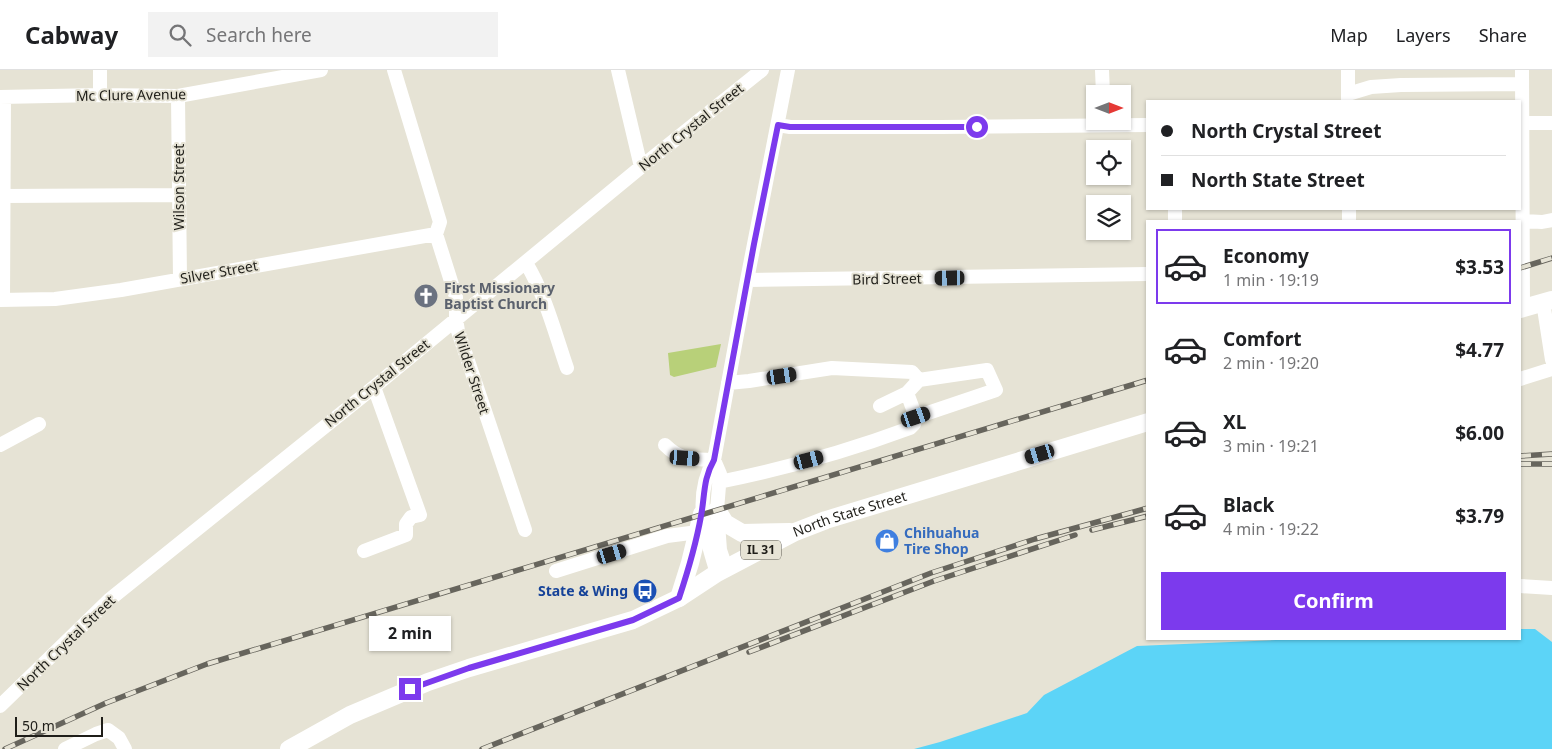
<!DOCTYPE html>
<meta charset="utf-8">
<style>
body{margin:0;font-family:"Noto Sans",sans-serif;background:#f2f2f2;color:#202124;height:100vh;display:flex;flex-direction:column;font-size:19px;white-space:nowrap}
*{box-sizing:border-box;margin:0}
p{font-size:16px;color:#757577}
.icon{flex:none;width:28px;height:28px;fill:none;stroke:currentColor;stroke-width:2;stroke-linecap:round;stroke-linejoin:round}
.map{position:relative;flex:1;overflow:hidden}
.panel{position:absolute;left:1146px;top:150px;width:375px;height:420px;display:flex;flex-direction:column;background:#fff;border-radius:0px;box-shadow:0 1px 4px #0004}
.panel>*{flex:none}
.hud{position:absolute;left:1146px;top:30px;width:375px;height:110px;border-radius:0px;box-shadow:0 1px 4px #0004;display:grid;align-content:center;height:110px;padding:0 15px;background:#fff}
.needle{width:32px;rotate:90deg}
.fabs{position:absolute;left:1086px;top:15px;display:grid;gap:10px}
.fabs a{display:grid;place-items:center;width:45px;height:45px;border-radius:0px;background:#fff;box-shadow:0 1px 4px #0004;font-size:25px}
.scale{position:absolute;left:15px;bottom:12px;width:88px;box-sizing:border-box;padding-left:5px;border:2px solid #1f1e19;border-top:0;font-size:14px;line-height:18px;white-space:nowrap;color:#1f1e19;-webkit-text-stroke:4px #e6e3d5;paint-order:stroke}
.end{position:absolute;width:22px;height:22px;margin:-11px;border:6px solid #7c3aed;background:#fff;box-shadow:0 0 0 2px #fff}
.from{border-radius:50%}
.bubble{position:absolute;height:35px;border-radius:0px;background:#fff;box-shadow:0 1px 4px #0004;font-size:16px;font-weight:700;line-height:35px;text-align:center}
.car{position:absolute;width:15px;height:30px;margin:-15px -8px;border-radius:6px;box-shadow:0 0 4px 1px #0007;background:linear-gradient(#222 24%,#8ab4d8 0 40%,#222 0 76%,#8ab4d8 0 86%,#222 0)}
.hud b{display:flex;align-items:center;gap:18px;height:48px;font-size:19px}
.hud b+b{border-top:1px solid #e0e0e0}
.hud i{width:12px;height:12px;background:#202124}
ul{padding:9px 0 0;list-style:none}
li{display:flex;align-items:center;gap:15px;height:75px;margin:0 10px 8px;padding:0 5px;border:2px solid transparent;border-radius:0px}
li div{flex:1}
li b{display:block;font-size:19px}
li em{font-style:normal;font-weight:700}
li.on{border-color:#7c3aed}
li>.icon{width:45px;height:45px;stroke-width:1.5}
.button{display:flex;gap:10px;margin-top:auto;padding:10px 15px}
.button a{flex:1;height:58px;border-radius:0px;background:#7c3aed;color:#fff;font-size:20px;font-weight:700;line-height:58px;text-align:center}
header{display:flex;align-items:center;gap:30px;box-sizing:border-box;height:70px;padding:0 25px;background:#fff;border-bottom:1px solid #e0e0e0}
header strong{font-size:24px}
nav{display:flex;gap:28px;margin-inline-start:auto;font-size:18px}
.search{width:350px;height:45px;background:#f2f2f2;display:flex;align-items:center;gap:12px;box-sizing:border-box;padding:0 18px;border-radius:0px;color:#757577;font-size:19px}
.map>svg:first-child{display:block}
</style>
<header>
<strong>Cabway</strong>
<div class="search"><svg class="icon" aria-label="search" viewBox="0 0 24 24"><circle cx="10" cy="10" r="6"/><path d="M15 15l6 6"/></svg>Search here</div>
<nav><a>Map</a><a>Layers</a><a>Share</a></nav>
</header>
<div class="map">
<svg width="1552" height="679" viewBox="0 0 1552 679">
<rect width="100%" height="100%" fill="#e6e3d5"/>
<path fill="#b8d079" d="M 721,274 L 716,297 L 674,307 L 670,305 L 668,283 Z"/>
<path fill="#5cd4f7" d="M 1520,559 L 1535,559 L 1552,572 L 1552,679 L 914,679 L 940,672 L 1027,643 L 1044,625 L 1137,576 L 1299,569 L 1520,569 Z"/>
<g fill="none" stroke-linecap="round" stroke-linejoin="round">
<path stroke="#fff" stroke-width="14" d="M 394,0 L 440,152 L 436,164 L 456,227 L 456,249 L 458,261 L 525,460
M 618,0 L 641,97
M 1102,0 L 1103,24
M 1348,0 L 1348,31
M 1522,0 L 1523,238
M 1348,24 L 1371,17 L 1401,15 L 1522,14
M 100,25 L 100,0
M 178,26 L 180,209
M 0,27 L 100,25 L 178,26 L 321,0
M 1523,53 L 1552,53
M 778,55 L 790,57 L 941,57 L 1148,55
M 4,126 L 179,125
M 1175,139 L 1175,151
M 1349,139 L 1349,151
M 1524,151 L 1542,152 L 1552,150
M 526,193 C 545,224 555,263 567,298
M 747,210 L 1148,204
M 0,230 L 55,229 L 121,220 L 436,164
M 3,230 L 4,27
M 1543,232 L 1552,290
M 1520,309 L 1552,299
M 728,313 L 749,311 L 832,298 L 912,302 L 919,310 L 907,323 L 880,336
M 907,323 L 916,347 L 996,320 L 987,300 L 919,310
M 0,375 L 39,354
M 665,375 C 681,391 693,389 714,390
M 714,390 L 720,404 L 717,440 L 720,480 L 726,498
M 719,412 C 784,399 848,381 910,358 L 914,354 L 916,347
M 364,481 L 406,465 L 406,454 L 411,447 L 420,445 L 374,317
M 556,501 L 667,466 L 698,462
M 717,503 C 705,466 693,426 714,390 L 747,210 L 788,0
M 1520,516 L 1552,518
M 0,636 L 109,530 L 374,317 L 641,97 L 762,0
M 65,679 L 96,664 L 108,660 L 119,668 L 125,679"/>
<g stroke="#fff" stroke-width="18">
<path d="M 1520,239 L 1552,230"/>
<path d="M 717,440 L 725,453 L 742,463 L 790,462"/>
<path d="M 679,528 L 690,493 L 702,444"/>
<path id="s1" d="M 289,679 L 350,645 L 428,612 L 469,598 L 633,550 L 679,528 L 717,503 L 795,462 L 826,450 L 1148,352"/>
</g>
<defs>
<path id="rail" d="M 1520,198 L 1552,188
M 1520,386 L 1552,384
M 1520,394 L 1552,394
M 1092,460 L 1148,446
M 749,582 L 934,511 L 1075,465
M 5,679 L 106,633 L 207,594 L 1148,310
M 482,679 L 931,503 L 1035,469 L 1148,438"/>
</defs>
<use href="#rail" stroke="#67655d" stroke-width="5.5"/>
<use href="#rail" stroke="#e6e3d5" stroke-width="4" stroke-dasharray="11" stroke-linecap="butt"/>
</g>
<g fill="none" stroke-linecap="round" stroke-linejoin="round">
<path stroke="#7c3aed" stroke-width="6" d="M 410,619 L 469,598 L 633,550 L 679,528 C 688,501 696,474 701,446 C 705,425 703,409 714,390 L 754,174 L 778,55 L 790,57 L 977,57"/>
</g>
<defs>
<symbol id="church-disc" viewBox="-11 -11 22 22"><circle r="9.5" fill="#6b7280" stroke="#e6e3d5"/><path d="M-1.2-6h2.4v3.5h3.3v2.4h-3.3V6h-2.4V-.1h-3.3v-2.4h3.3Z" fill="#fff"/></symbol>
<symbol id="shop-disc" viewBox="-11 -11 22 22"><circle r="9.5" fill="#3f7fe0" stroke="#e6e3d5"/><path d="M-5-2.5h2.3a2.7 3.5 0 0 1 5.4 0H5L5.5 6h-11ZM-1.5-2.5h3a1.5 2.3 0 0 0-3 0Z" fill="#fff"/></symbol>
<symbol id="bus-disc" viewBox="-11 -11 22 22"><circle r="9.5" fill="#1a4fb4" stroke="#e6e3d5"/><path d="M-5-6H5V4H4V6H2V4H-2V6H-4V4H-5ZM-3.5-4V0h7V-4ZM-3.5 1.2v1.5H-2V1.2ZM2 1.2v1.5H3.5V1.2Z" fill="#fff"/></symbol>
</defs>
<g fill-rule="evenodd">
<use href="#church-disc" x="412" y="212" width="28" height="28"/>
<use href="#shop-disc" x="873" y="457" width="28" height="28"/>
<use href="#bus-disc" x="631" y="507" width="28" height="28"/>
</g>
<g text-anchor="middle" stroke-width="4" stroke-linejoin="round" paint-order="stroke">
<rect fill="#e6e3d5" stroke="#5b5951" stroke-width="1" x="741" y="470.5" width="40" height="19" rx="4"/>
<g font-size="12" font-weight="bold" fill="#1f1e19">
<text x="761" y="484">IL 31</text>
</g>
<g font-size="14" fill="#1f1e19" stroke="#e6e3d5">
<text transform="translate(131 25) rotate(-1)" y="5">Mc Clure Avenue</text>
<text transform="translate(691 57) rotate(-39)" y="5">North Crystal Street</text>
<text transform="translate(179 117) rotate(-90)" y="5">Wilson Street</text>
<text transform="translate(219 202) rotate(-10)" y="5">Silver Street</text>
<text transform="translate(887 209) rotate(-1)" y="5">Bird Street</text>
<text transform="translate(472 303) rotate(72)" y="5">Wilder Street</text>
<text transform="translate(377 313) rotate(-39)" y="5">North Crystal Street</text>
<text dy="5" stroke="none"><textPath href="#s1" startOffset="611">North State Street</textPath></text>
<text transform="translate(66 573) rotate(-44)" y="5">North Crystal Street</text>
</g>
<g font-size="14" font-weight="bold" fill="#5b616d" stroke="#e6e3d5" text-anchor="start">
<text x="444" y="223">First Missionary<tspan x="444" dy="16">Baptist Church</tspan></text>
</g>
<g font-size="14" font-weight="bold" fill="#366cbe" stroke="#e6e3d5" text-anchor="start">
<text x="904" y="468">Chihuahua<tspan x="904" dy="16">Tire Shop</tspan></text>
</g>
<g font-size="14" font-weight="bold" fill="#164399" stroke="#e6e3d5" text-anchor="end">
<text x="628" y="526">State &amp; Wing</text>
</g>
</g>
</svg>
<div class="fabs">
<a><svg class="needle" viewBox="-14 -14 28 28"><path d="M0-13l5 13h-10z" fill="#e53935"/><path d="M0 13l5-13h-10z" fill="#757577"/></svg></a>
<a><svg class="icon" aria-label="locate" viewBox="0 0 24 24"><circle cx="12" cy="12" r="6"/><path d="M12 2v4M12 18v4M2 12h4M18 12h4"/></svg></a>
<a><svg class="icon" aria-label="layers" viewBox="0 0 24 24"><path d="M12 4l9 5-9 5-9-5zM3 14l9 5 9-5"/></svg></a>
</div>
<div class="scale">50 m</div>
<i class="end from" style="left:977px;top:57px"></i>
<i class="end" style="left:410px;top:619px"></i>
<div class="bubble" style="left:369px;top:546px;width:82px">2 min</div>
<i class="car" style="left:950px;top:208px;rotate:269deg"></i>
<i class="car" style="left:782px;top:306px;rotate:81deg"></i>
<i class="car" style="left:916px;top:347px;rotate:71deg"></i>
<i class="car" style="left:1040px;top:384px;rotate:253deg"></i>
<i class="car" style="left:685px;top:388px;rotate:94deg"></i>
<i class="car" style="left:809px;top:390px;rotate:75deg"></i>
<i class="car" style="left:612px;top:484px;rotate:73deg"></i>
<div class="hud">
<b><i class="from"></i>North Crystal Street</b>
<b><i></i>North State Street</b>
</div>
<section class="panel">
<ul>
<li class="on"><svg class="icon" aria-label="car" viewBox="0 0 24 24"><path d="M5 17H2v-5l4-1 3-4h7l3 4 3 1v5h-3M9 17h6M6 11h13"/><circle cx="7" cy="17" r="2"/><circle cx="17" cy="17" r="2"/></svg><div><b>Economy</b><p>1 min · 19:19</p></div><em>$3.53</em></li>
<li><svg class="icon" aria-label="car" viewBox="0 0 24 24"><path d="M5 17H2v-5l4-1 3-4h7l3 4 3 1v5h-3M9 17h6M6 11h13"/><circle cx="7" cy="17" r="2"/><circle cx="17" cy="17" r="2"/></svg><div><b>Comfort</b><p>2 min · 19:20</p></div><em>$4.77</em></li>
<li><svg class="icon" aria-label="car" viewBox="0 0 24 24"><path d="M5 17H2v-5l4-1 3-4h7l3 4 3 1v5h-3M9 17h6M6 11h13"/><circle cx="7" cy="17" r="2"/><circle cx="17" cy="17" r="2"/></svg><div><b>XL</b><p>3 min · 19:21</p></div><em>$6.00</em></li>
<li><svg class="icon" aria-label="car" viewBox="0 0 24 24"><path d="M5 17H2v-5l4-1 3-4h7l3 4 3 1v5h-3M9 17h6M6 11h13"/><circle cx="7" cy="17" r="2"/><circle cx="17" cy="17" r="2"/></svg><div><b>Black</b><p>4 min · 19:22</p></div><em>$3.79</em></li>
</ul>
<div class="button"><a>Confirm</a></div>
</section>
</div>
